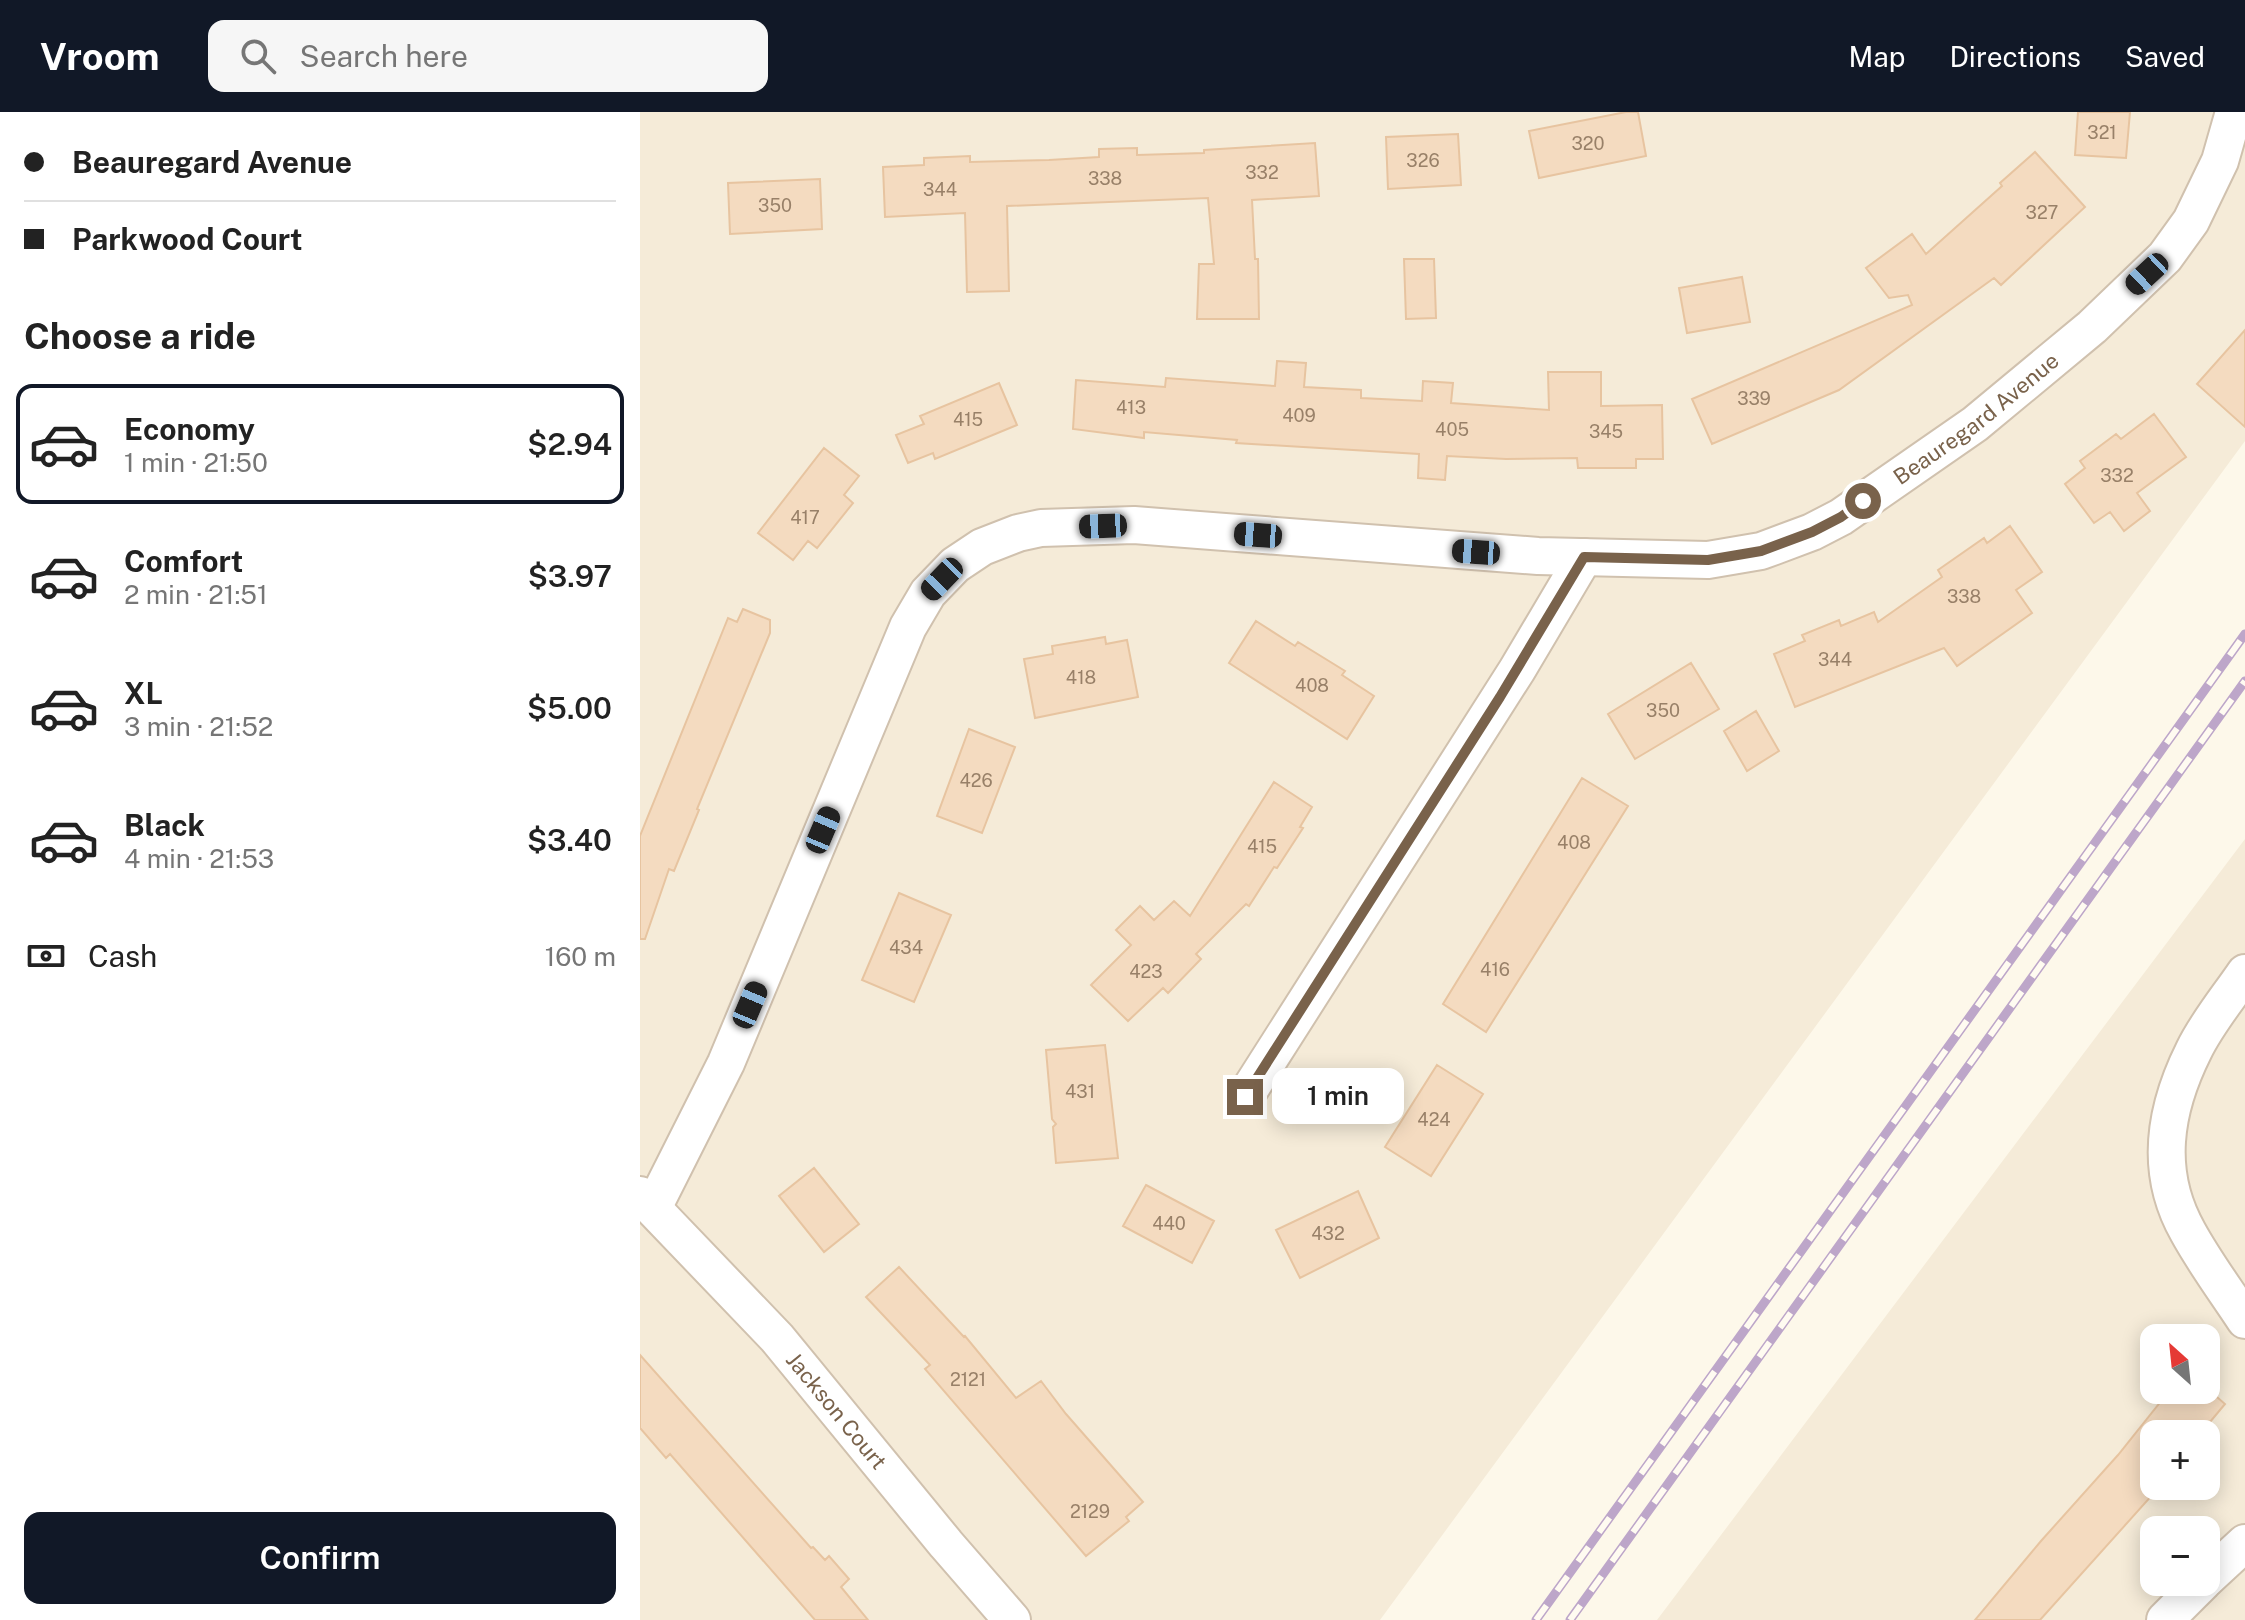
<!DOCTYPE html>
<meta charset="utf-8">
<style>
body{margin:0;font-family:"Public Sans",sans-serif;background:#f6f6f6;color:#222;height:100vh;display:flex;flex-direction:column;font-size:30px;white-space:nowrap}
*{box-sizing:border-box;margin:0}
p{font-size:26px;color:#767676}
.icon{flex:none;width:44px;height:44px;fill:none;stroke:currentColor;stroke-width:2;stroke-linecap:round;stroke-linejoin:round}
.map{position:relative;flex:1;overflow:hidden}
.side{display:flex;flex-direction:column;background:#fff;width:640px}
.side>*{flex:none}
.guide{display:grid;align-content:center;height:176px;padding:0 24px;background:#fff}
.needle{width:52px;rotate:333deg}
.controls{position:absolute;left:1500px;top:1212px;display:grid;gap:16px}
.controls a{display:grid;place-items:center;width:80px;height:80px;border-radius:16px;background:#fff;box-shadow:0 4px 20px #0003;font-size:40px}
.end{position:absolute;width:36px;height:36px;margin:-18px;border:10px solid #79624b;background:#fff;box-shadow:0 0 0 4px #fff}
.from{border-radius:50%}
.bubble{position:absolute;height:56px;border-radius:16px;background:#fff;box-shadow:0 4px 20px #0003;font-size:26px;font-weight:600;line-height:56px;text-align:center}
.car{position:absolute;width:24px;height:48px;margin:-24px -12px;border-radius:10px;box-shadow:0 0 6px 2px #0007;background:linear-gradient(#222 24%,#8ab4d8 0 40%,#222 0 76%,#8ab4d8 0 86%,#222 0)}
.guide b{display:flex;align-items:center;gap:28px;height:76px;font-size:30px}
.guide b+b{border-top:2px solid #e0e0e0}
.guide i{width:20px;height:20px;background:#222}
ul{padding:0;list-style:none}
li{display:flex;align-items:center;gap:24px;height:120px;margin:0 16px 12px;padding:0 8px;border:4px solid transparent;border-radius:16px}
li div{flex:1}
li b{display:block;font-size:30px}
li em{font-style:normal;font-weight:600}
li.current{border-color:#111827}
li>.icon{width:72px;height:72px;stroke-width:1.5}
h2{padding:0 24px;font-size:36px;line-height:96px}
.pay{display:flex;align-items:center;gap:20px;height:88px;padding:0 24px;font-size:30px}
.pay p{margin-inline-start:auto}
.action{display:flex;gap:16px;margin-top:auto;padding:16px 24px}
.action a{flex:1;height:92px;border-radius:16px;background:#111827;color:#fff;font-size:32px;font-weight:600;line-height:92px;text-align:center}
header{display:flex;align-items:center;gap:48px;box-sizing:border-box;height:112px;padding:0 40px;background:#111827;color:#fff}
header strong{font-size:38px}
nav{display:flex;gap:44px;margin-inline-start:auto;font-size:28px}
.search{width:560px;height:72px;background:#f6f6f6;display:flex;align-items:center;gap:20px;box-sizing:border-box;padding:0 28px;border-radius:16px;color:#767676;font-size:30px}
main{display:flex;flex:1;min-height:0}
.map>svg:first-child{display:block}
</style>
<header>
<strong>Vroom</strong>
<div class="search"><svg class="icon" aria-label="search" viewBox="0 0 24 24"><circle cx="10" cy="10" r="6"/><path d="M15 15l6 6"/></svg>Search here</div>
<nav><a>Map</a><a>Directions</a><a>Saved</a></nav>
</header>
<main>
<section class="side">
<div class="guide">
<b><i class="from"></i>Beauregard Avenue</b>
<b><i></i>Parkwood Court</b>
</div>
<h2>Choose a ride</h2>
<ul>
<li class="current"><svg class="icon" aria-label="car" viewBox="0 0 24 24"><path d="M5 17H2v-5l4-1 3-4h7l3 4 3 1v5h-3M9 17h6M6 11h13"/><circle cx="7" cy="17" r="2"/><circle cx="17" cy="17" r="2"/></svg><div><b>Economy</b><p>1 min · 21:50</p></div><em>$2.94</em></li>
<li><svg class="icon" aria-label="car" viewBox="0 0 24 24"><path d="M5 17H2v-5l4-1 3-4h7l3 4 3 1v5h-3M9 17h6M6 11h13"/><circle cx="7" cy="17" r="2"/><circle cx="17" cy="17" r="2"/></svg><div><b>Comfort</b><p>2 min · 21:51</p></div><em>$3.97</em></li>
<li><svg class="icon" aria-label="car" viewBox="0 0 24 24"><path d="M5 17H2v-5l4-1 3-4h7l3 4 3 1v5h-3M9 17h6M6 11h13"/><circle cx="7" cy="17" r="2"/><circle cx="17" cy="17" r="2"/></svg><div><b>XL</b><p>3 min · 21:52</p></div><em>$5.00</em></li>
<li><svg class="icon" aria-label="car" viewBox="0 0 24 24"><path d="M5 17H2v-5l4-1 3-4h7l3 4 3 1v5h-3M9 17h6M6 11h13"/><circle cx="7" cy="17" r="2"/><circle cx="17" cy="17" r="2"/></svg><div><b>Black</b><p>4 min · 21:53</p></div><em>$3.40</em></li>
</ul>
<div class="pay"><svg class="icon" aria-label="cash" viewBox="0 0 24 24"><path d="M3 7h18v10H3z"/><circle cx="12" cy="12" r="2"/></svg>Cash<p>160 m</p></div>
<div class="action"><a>Confirm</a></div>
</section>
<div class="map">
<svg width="1605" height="1508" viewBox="0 0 1605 1508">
<rect width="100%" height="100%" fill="#fdf8ea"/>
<path fill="#f5ebd8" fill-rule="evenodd" d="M 0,0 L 1605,0 L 1605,329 L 740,1508 L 0,1508 Z
M 1605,727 L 1605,1508 L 1017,1508 ZM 1514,1226 L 1566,1226 L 1566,1278 L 1514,1278 ZM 1514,1322 L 1566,1322 L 1566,1374 L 1514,1374 ZM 1514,1418 L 1566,1418 L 1566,1470 L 1514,1470 Z"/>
<path fill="#f4dbc0" stroke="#e7c4a0" stroke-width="2" d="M 986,0 L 998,0 L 1006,44 L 899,66 L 889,19 Z
M 1438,0 L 1490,0 L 1486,46 L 1435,43 Z
M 818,22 L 821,73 L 748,77 L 746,25 Z
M 675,31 L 679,84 L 612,88 L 615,147 L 618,147 L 619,207 L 557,207 L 559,152 L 574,152 L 568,86 L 367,94 L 369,179 L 327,180 L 325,101 L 245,105 L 243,55 L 284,53 L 284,46 L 330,44 L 330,50 L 409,48 L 459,45 L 459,37 L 497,36 L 497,43 L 564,41 L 564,38 Z
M 1395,40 L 1445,95 L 1361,173 L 1354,166 L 1199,278 L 1072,332 L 1052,287 L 1272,193 L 1268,183 L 1249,186 L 1226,156 L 1272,122 L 1286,142 L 1362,74 L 1360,71 Z
M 180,67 L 182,117 L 90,122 L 88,71 Z
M 764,147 L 794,147 L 796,206 L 766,207 Z
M 1102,165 L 1110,210 L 1047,221 L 1039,176 Z
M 1605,218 L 1605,315 L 1557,272 Z
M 637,249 L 666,251 L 664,275 L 721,278 L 721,286 L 782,289 L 783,269 L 813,271 L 811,291 L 909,298 L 908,260 L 961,260 L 961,294 L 1022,293 L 1023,347 L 996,347 L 996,356 L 938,356 L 937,346 L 866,347 L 807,344 L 805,368 L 778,366 L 779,342 L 596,331 L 597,328 L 504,320 L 504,326 L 433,317 L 436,268 L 525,275 L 526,266 L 635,274 Z
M 359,271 L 377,313 L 295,347 L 293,341 L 268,351 L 256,323 L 284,312 L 280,304 Z
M 1514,302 L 1546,345 L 1497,381 L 1510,399 L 1484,419 L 1470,400 L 1454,411 L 1425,372 L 1445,356 L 1440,349 L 1476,322 L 1481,327 Z
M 184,336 L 219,364 L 204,383 L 213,391 L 177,436 L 168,429 L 153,448 L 118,421 Z
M 1370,414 L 1402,460 L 1376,478 L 1392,501 L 1317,554 L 1304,536 L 1155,595 L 1134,542 L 1165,529 L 1162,523 L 1199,508 L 1201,514 L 1234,500 L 1238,510 L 1302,465 L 1298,458 L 1344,426 L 1347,431 Z
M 103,497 L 130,508 L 130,521 L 57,697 L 59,698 L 34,759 L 29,757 L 5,827 L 0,827 L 0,724 L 88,506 L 97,510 Z
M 616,509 L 655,534 L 658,530 L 705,559 L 702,563 L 734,584 L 707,627 L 589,551 Z
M 465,525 L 466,532 L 487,528 L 498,585 L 395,606 L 384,547 L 413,542 L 412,534 Z
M 1051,551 L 1079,597 L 995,647 L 968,602 Z
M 1116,599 L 1139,639 L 1107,659 L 1084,619 Z
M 329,617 L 375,635 L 342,721 L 297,704 Z
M 942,666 L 988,694 L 846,920 L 803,892 Z
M 634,670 L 672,695 L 660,715 L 663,716 L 637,756 L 634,755 L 609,794 L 606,792 L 556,842 L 561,847 L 528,881 L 523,876 L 488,909 L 451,873 L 491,833 L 476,818 L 500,794 L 514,808 L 534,789 L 550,804 Z
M 259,781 L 311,803 L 274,890 L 222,868 Z
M 465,933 L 478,1046 L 416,1051 L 413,1015 L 416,1012 L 412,1007 L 406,938 Z
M 797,953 L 843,982 L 791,1064 L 745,1035 Z
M 174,1056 L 219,1112 L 184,1140 L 139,1084 Z
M 506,1073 L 574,1109 L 552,1151 L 483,1114 Z
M 718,1079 L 739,1126 L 660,1166 L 636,1118 Z
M 259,1155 L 324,1225 L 325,1224 L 376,1286 L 401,1269 L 426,1302 L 503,1390 L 486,1405 L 489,1409 L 446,1444 L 285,1257 L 290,1253 L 226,1185 Z
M 0,1243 L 171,1436 L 173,1435 L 185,1448 L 189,1444 L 209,1467 L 201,1475 L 228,1508 L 175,1508 L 30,1342 L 26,1346 L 0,1316 Z
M 1530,1278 L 1569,1278 L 1585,1292 L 1560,1322 L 1514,1322 L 1514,1374 L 1517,1374 L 1514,1381 L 1400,1508 L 1335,1508 L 1401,1429 L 1478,1343 Z"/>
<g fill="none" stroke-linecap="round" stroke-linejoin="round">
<defs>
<g id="minor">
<path d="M 1605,861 C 1588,886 1567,911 1554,938 C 1524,998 1514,1060 1548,1120 C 1565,1151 1586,1179 1605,1208"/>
<path d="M 605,985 L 877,558 L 944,445"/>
<path id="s1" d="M 0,1083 L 137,1226 L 306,1432 L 372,1508"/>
<path id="s2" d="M 13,1096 L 86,951 L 268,515 L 288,481 L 315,453 L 342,435 L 378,421 L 401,416 L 494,413 L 898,444 L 1068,448 L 1121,439 L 1172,420 L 1201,405 L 1335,312 L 1452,215 L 1525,145 L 1551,109 L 1580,49 L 1594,0"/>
<path d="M 1566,1467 L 1605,1431"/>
<path d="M 1525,1508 L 1563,1470"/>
</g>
</defs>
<use href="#minor" stroke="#d0c1ae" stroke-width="40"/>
<use href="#minor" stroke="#fff" stroke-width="36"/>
<defs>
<path id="rail" d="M 896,1508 L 1605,522
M 930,1508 L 1605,569"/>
</defs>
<use href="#rail" stroke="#bda6c9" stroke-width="9"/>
<use href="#rail" stroke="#fffbf1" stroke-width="6" stroke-dasharray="18" stroke-linecap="butt"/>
</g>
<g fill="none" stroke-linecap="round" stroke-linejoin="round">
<path stroke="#79624b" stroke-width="10" d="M 605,985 L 860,585 L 944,445 L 1068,448 L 1121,439 L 1172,420 L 1201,405 L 1223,389"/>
</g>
<g text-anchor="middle" stroke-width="8" stroke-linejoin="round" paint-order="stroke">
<g font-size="18" fill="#988068">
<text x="1462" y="27">321</text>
<text x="948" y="38">320</text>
<text x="783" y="55">326</text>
<text x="622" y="67">332</text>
<text x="465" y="73">338</text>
<text x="300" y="84">344</text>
<text x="135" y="100">350</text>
<text x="1402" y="107">327</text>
<text x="1114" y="293">339</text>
<text x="491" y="302">413</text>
<text x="659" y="310">409</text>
<text x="328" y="314">415</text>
<text x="812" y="324">405</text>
<text x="966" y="326">345</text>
<text x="1477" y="370">332</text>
<text x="165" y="412">417</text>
<text x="1324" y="491">338</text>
<text x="1195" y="554">344</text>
<text x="441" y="572">418</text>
<text x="672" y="580">408</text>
<text x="1023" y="605">350</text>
<text x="336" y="675">426</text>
<text x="934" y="737">408</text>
<text x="622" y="741">415</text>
<text x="266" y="842">434</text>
<text x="855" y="864">416</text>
<text x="506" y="866">423</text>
<text x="440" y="986">431</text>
<text x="794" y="1014">424</text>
<text x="529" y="1118">440</text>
<text x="688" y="1128">432</text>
<text x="328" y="1274">2121</text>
<text x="450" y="1406">2129</text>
</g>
<g font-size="22" fill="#79624b" stroke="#fffbf1">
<text dy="8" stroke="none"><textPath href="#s2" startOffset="1784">Beauregard Avenue</textPath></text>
<text dy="8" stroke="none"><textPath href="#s1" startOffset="292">Jackson Court</textPath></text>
</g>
</g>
</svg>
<div class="controls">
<a><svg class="needle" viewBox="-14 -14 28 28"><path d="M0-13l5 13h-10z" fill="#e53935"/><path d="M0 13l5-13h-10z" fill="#767676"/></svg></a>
<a>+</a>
<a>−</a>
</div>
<i class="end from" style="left:1223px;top:389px"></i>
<i class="end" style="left:605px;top:985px"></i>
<div class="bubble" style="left:632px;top:956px;width:132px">1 min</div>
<i class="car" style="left:1507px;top:162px;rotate:227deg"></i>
<i class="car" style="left:463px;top:414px;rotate:268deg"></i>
<i class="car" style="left:618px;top:423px;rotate:274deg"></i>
<i class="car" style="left:836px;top:440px;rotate:274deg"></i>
<i class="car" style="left:302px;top:467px;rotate:224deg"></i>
<i class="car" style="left:183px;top:718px;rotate:23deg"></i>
<i class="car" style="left:110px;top:893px;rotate:23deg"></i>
</div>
</main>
